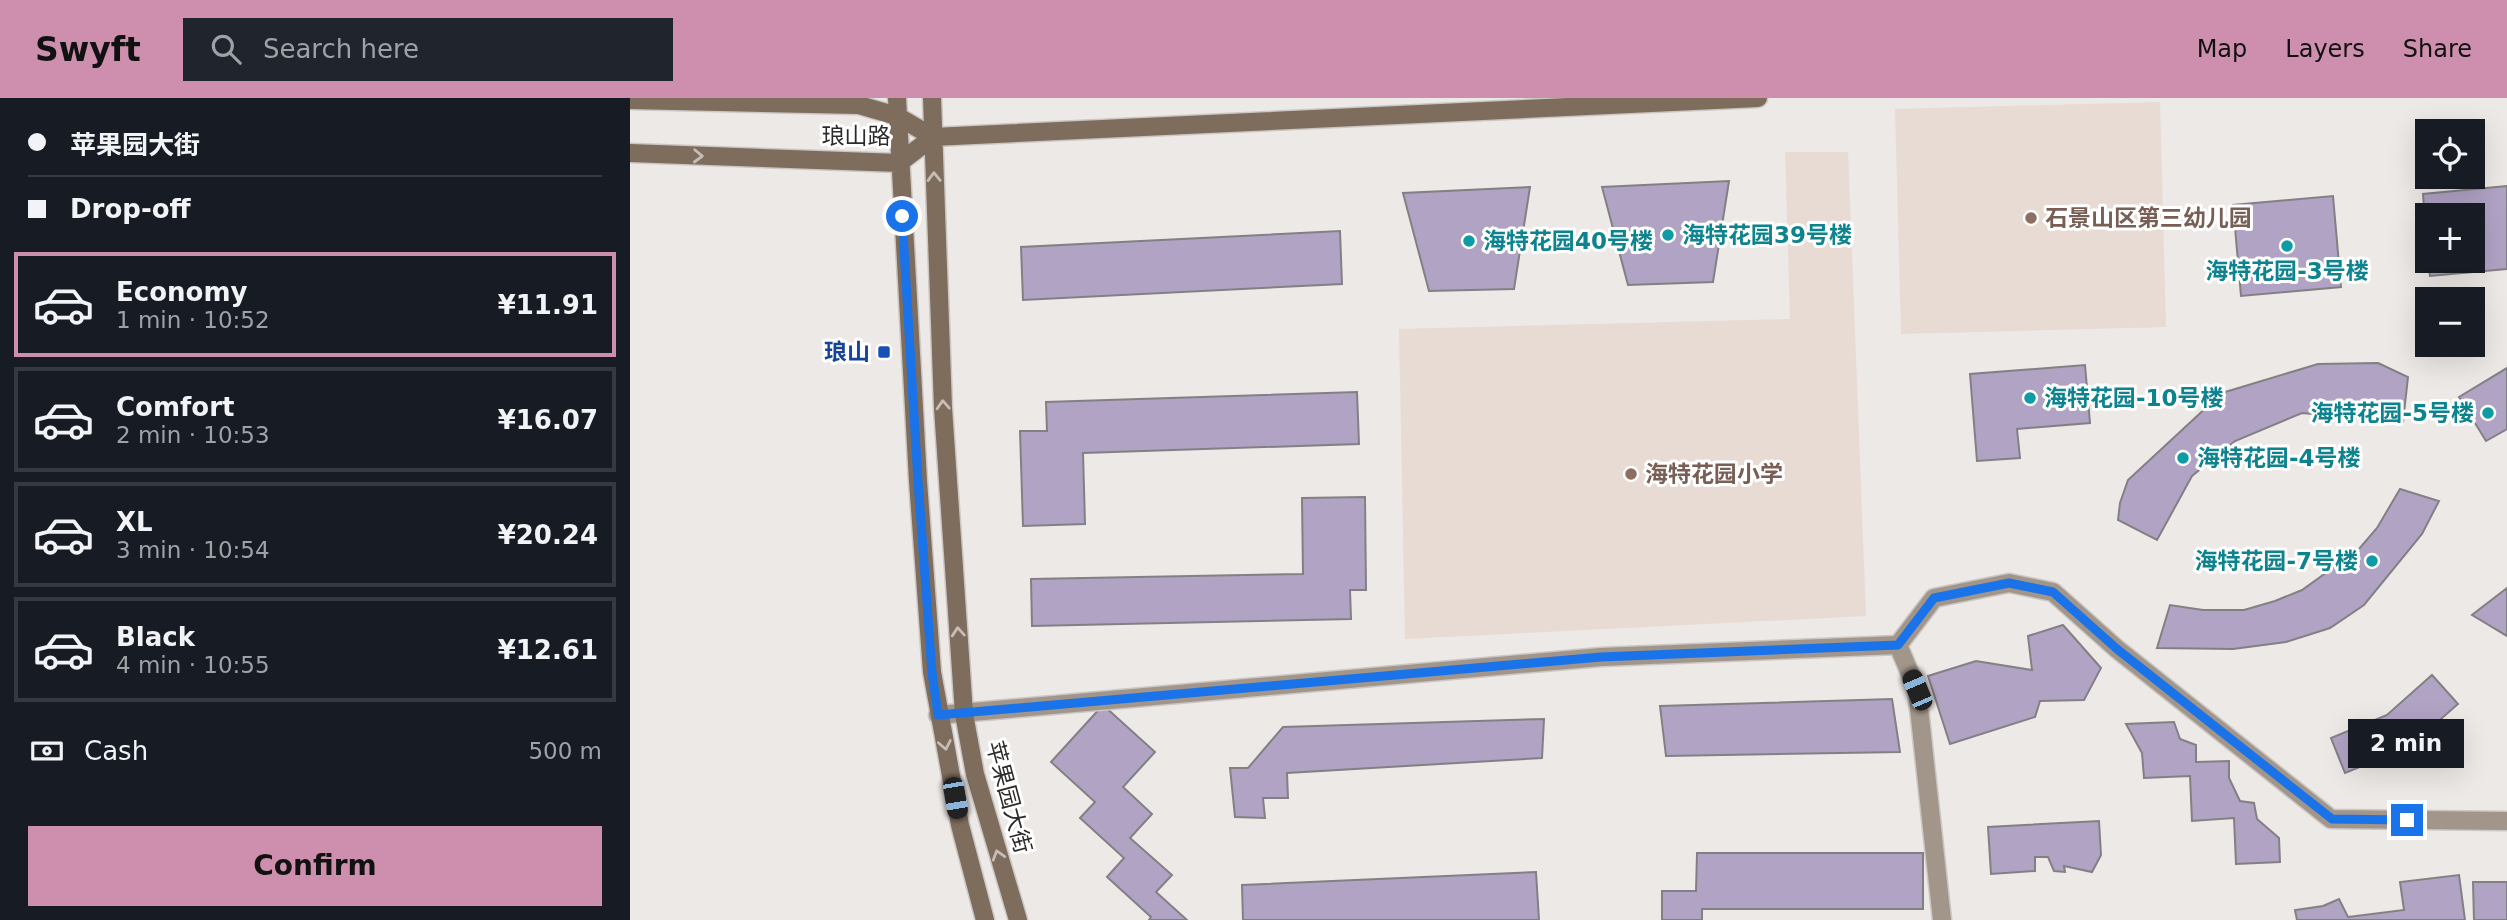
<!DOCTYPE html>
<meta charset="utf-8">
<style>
body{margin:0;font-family:"DejaVu Sans","Noto Sans SC",sans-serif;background:#20242c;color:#f1f3f6;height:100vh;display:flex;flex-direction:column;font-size:26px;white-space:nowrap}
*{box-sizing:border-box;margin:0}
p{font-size:23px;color:#9ea1a6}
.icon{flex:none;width:38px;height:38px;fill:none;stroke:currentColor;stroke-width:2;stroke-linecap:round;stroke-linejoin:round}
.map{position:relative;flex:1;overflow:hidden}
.panel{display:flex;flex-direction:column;background:#171b24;width:630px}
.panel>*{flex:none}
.guide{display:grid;align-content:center;height:154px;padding:0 28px;background:#171b24}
.buttons{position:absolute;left:1785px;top:21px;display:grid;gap:14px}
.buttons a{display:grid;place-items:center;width:70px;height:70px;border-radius:0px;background:#171b24;box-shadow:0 7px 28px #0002;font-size:35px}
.end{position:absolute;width:32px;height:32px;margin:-16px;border:9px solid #1a73e8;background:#fff;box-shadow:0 0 0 4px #fff}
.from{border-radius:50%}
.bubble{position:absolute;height:49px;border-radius:0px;background:#171b24;box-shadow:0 7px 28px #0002;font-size:23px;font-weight:600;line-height:49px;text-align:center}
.car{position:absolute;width:21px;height:42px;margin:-21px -10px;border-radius:9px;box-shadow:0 0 5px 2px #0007;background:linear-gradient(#222 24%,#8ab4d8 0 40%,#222 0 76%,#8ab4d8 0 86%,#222 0)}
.guide b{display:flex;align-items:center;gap:24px;height:66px;font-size:26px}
.guide b+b{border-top:2px solid #363941}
.guide i{width:18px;height:18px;background:#f1f3f6}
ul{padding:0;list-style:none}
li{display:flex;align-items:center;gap:21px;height:105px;margin:0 14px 10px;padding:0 14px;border:4px solid #363941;border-radius:0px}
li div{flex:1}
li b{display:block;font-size:26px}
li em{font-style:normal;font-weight:600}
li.on{border-color:#ce8fae}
li>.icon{width:63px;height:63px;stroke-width:1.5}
.pay{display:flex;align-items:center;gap:18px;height:77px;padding:0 28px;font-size:26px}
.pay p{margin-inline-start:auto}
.button{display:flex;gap:14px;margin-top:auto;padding:14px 28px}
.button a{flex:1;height:80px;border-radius:0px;background:#ce8fae;color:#111;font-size:28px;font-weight:600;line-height:80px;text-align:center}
header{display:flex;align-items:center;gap:42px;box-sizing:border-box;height:98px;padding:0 35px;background:#ce8fae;color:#111}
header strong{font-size:33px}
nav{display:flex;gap:38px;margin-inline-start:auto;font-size:24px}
.search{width:490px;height:63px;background:#20242c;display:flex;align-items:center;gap:18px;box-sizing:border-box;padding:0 24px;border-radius:0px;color:#9ea1a6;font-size:26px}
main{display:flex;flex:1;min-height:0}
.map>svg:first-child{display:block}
</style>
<header>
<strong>Swyft</strong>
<div class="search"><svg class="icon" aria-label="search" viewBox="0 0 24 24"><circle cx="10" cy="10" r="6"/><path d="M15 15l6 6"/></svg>Search here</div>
<nav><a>Map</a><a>Layers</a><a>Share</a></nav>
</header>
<main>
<section class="panel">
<div class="guide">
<b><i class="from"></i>苹果园大街</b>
<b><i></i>Drop-off</b>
</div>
<ul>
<li class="on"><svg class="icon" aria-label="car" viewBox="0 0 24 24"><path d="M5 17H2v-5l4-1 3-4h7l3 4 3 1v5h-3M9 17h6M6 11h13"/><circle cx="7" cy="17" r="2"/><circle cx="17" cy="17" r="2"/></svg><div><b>Economy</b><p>1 min · 10:52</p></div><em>¥11.91</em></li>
<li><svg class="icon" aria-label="car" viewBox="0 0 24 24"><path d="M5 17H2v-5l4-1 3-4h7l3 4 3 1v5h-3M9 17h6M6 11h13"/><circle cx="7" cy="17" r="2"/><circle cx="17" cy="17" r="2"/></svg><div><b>Comfort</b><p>2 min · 10:53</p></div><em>¥16.07</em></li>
<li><svg class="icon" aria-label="car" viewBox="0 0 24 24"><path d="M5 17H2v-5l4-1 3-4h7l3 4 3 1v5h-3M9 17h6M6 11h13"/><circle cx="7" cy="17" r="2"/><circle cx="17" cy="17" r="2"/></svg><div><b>XL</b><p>3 min · 10:54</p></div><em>¥20.24</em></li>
<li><svg class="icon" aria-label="car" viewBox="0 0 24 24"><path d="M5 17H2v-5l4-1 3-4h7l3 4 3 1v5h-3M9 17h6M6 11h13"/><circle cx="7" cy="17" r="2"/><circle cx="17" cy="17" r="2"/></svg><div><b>Black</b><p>4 min · 10:55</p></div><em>¥12.61</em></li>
</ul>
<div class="pay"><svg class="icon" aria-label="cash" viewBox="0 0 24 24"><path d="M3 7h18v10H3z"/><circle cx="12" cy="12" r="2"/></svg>Cash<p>500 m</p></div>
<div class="button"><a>Confirm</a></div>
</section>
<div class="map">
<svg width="1877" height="822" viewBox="0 0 1877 822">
<rect width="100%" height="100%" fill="#ede9e6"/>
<path fill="#e7dbd4" d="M 1530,4 L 1536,229 L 1271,236 L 1265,11 Z
M 1155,54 L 1218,54 L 1236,518 L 775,541 L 769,231 L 1160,221 Z"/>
<path fill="#b1a3c4" stroke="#828084" stroke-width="2" d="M 1099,83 L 1083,184 L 998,187 L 972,89 Z
M 1877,88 L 1877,171 L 1800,178 L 1798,163 L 1843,163 L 1843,117 L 1797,117 L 1797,149 L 1793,96 Z
M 900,89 L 884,191 L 799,193 L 773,95 Z
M 1703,98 L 1711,189 L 1611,198 L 1603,107 Z
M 710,133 L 712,186 L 393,202 L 391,149 Z
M 1748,265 L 1778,279 L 1773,324 L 1672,315 L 1605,343 L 1562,378 L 1527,442 L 1488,422 L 1490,405 L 1498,382 L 1592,295 L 1688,266 Z
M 1455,267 L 1460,325 L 1387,331 L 1390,360 L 1347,363 L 1340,276 Z
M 1877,270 L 1877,331 L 1856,343 L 1829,299 Z
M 727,294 L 729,346 L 453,355 L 455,426 L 393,428 L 390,333 L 417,333 L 416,304 Z
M 1770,391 L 1809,403 L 1792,436 L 1734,507 L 1700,530 L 1656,544 L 1603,551 L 1527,550 L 1540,507 L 1573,512 L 1614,512 L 1645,503 L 1672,492 L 1729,451 L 1747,430 Z
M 735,399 L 736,492 L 720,492 L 721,521 L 402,528 L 401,481 L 673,476 L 672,400 Z
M 1877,490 L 1877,538 L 1842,517 Z
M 1433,527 L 1471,570 L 1454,602 L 1410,603 L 1405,619 L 1320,646 L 1298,578 L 1346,563 L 1402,572 L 1398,538 Z
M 1802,577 L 1828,606 L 1779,649 L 1715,675 L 1701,640 L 1757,617 Z
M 1262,601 L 1270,654 L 1036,658 L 1030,608 Z
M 473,607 L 525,654 L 493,689 L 522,716 L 500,740 L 542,777 L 526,794 L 557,822 L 519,822 L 521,819 L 477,779 L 494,760 L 450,720 L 465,704 L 421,664 Z
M 914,621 L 912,660 L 657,675 L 658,700 L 633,700 L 635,720 L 605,719 L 600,670 L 618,670 L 653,629 Z
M 1544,624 L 1550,641 L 1566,647 L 1566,664 L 1599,663 L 1599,680 L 1610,703 L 1624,705 L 1627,721 L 1649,740 L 1650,764 L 1606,766 L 1604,720 L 1562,723 L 1560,678 L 1514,680 L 1512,655 L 1496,626 Z
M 1469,723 L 1471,757 L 1462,774 L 1434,768 L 1435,774 L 1424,773 L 1418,759 L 1405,759 L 1405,773 L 1361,776 L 1358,729 Z
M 1067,755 L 1293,755 L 1293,811 L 1072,811 L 1072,822 L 1032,822 L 1032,793 L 1066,793 Z
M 906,774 L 909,822 L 613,822 L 612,787 Z
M 1829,777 L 1835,822 L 1667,822 L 1665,812 L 1693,808 L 1709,801 L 1718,819 L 1774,812 L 1770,784 Z
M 1843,784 L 1877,784 L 1877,822 L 1844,822 Z"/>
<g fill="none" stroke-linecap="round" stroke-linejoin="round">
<defs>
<path id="street" d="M 1268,547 L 1287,592 L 1312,822
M 308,617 L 971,559 L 1268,547 L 1304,500 L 1379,485 L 1423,494 L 1487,551 L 1701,721 L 1877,723"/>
<path id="secondary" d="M 267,0 L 288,383 L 302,574 L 330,727 L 355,822
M 302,0 L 313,310 L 334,616 L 345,676 L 388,822
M 0,2 L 229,7 L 267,18 L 303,39
M 303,39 L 1128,0
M 0,55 L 269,65 L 303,39"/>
</defs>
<use href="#street" stroke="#cac7c4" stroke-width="21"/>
<use href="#secondary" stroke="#cac7c4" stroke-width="21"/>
<use href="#street" stroke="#a2958a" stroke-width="18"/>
<use href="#secondary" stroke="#7e6c5c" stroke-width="18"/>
</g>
<defs><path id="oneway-chevron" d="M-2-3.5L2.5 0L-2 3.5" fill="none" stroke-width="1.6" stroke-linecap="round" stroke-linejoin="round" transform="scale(1.75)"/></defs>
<g stroke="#c5bdb6">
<use href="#oneway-chevron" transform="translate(68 58) rotate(2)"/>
<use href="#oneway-chevron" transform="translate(304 79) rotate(-91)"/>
<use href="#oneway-chevron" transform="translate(313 307) rotate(-93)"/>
<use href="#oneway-chevron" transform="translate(328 534) rotate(-94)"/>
<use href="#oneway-chevron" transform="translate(315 647) rotate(79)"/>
<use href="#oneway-chevron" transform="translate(368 757) rotate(-107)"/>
</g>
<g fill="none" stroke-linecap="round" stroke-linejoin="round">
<path stroke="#1a73e8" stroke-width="9" d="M 272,118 L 288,383 L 302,574 L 308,617 L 971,559 L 1268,547 L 1304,500 L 1379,485 L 1423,494 L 1487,551 L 1702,721 L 1777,722"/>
</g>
<g fill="#8d6e63" stroke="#fff" stroke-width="2.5">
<circle cx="1401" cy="120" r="7"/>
<circle cx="1001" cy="376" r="7"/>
</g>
<g fill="#0f9aa8" stroke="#fff" stroke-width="2.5">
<circle cx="1038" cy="137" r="7"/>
<circle cx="839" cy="143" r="7"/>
<circle cx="1657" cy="148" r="7"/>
<circle cx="1400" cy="300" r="7"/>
<circle cx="1858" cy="315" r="7"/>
<circle cx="1553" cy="360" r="7"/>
<circle cx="1742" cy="463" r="7"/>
</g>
<rect fill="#1a4fb4" stroke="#fff" stroke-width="2.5" x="247" y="247" width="14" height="14" rx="3.5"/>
<g text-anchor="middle" stroke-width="6" stroke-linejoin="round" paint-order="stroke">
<g font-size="23" fill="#2d2b2a" stroke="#fff">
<text x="226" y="46">琅山路</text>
<text transform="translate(379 699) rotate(75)" y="8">苹果园大街</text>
</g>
<g font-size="23" font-weight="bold" fill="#785e54" stroke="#fff" text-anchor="start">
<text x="1415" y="128">石景山区第三幼儿园</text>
<text x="1015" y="384">海特花园小学</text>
</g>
<g font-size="23" font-weight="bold" fill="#0d838f" stroke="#fff" text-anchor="start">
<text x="1052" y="145">海特花园39号楼</text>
<text x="853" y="151">海特花园40号楼</text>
<text x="1657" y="181" text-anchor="middle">海特花园-3号楼</text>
<text x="1414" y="308">海特花园-10号楼</text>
<text x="1844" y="323" text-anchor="end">海特花园-5号楼</text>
<text x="1567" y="368">海特花园-4号楼</text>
<text x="1728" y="471" text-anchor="end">海特花园-7号楼</text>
</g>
<g font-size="23" font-weight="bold" fill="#164399" stroke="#fff" text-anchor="end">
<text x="240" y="262">琅山</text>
</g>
</g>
</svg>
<div class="buttons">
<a><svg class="icon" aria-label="locate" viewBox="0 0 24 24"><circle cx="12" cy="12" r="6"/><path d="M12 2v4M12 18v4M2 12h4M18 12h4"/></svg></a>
<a>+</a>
<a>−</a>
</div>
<i class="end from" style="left:272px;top:118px"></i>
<i class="end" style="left:1777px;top:722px"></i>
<div class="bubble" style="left:1718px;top:621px;width:116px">2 min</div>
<i class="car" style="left:1287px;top:592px;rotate:337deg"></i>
<i class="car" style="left:325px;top:700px;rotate:170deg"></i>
</div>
</main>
